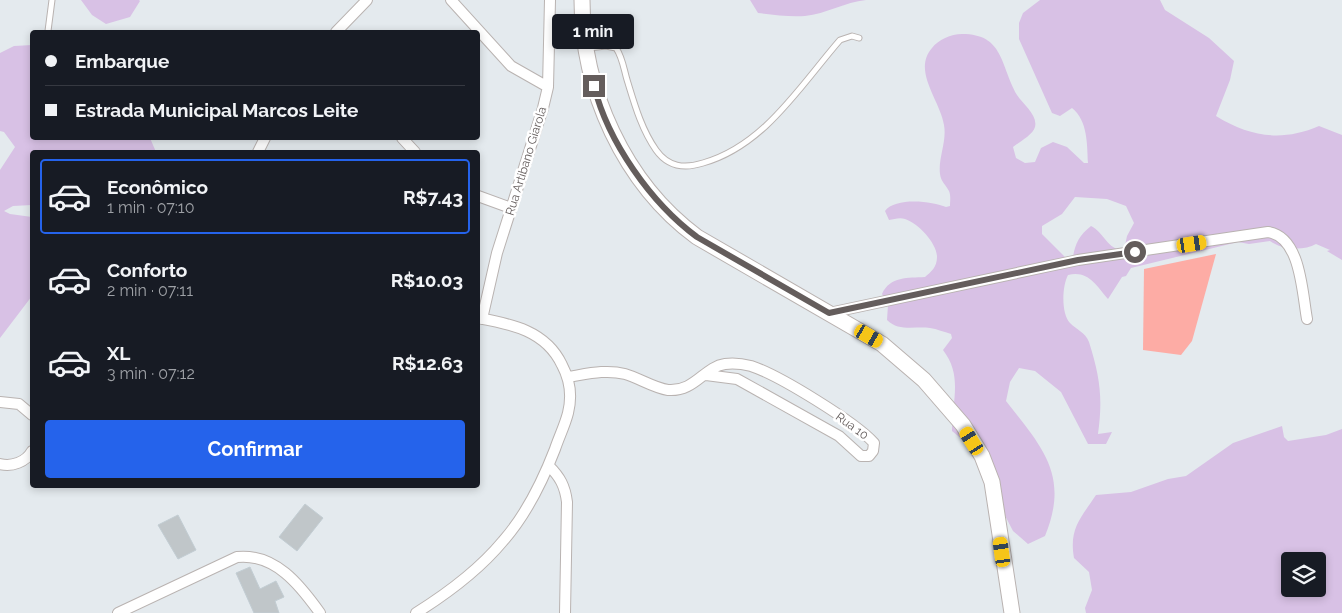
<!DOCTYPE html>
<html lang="pt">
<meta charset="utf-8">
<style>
body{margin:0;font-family:Raleway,sans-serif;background:#20242c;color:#f1f3f6;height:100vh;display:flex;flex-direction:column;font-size:19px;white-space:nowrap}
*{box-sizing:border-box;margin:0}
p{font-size:16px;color:#9ea1a6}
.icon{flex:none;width:28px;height:28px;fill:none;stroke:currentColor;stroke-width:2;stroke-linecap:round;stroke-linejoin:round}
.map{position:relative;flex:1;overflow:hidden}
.drawer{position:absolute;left:30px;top:150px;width:450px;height:338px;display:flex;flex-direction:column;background:#171b24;border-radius:5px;box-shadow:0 2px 8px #0003}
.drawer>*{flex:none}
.banner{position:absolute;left:30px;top:30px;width:450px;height:110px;border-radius:5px;box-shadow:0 2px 8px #0003;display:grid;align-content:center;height:110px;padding:0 15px;background:#171b24}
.fabs{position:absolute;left:1281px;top:552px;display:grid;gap:10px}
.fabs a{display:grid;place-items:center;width:45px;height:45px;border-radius:5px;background:#171b24;box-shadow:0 2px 8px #0003;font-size:25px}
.end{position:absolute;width:22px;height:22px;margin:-11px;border:6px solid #645d5c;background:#fff;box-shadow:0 0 0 2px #fff}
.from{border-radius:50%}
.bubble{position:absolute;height:35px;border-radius:5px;background:#171b24;box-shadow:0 2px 8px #0003;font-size:16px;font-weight:700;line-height:35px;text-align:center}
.car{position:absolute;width:15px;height:30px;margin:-15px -8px;border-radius:6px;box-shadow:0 0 4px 1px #0007;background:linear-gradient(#f5c518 24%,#345 0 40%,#f5c518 0 76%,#345 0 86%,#f5c518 0)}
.banner b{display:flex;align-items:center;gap:18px;height:48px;font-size:19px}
.banner b+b{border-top:1px solid #363941}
.banner i{width:12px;height:12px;background:#f1f3f6}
ul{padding:9px 0 0;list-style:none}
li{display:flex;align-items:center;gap:15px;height:75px;margin:0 10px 8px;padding:0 5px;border:2px solid transparent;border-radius:5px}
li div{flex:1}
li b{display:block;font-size:19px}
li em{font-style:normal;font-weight:700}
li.on{border-color:#2563eb}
li>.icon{width:45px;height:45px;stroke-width:1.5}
.primary-button{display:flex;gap:10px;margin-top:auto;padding:10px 15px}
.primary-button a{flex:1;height:58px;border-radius:5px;background:#2563eb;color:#fff;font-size:20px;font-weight:700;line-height:58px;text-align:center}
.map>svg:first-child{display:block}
</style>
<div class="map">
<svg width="1342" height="613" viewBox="0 0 1342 613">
<rect width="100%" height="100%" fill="#e4eaee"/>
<path fill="#d8c1e5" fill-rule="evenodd" d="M 81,0 L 139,0 L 140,1 L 130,17 L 106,24 L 92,15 Z
M 750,0 L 866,0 C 845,2 826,14 805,16 C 790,17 774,15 758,13 Z
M 1040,0 L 1160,0 L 1165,10 L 1209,38 L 1234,61 L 1230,80 L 1216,116 C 1250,137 1282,142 1319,126 L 1342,135 L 1342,260 L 1327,251 L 1330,250 L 1316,244 C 1304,251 1282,250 1270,241 L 1249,244 L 1238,242 L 1131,268 L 1126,276 L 1122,277 L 1108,299 C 1096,285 1088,270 1068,275 C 1062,286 1061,314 1070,323 C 1077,330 1085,332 1089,342 C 1100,377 1103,398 1098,434 L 1112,432 L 1106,444 L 1088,444 L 1061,392 L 1035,371 L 1019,368 L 1010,382 L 1006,401 C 1042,447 1070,475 1045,536 L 1028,544 L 1013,531 L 968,444 L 952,431 C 952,401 963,376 943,350 L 952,338 L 951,334 C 944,332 937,329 930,328 C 915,326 899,332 887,320 L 888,305 L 882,294 C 890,276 908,278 925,277 C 931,272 937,267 937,257 C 937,243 918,223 905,219 C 900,217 894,219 889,220 L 885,211 C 895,197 932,201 946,207 L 950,206 C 950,202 951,195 949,191 C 946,185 941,182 940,174 C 938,158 947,142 944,125 C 940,100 912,71 932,48 C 938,40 951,34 962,34 C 1004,34 1000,65 1017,95 C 1023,104 1038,115 1035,127 C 1033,135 1019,142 1013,147 L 1016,158 L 1025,163 L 1035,162 L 1041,148 L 1053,142 L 1067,147 L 1084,163 L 1088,163 C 1087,144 1088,121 1072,108 L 1060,116 L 1052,113 L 1019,39 L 1019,23 L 1023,13 ZM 1075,197 L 1107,199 L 1126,206 L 1134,223 L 1127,236 L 1124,250 C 1108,251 1104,232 1091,226 C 1077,237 1074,247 1072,264 L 1042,234 L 1042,226 L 1062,214 Z
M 32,45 L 32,138 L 150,138 L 156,152 L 141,150 L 135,152 L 32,152 L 32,205 L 13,206 L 4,211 L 10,214 L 32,217 L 32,296 L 0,338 L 0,170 L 15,147 L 4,132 L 0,131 L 0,53 L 14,46 Z
M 1282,426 L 1284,437 L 1288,441 L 1326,435 L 1342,429 L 1342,613 L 1086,613 L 1085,608 L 1092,590 L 1089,572 L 1074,558 C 1069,529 1080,519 1096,495 L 1131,492 L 1168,479 L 1186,476 L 1233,443 ZM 1290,561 L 1318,561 L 1318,589 L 1290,589 Z"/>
<path fill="#fdaca5" d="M 1216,254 L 1192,341 L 1181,355 L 1143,350 L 1144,269 Z"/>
<path fill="#c0c6c9" stroke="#c2cdd3" d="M 305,504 L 323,518 L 297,551 L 279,537 Z
M 178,515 L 196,550 L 178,559 L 158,525 Z
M 250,567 L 260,589 L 276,581 L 284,597 L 275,601 L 279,613 L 254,613 L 236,573 Z"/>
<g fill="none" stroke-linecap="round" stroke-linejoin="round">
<defs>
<path id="lane" d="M 48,31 L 52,0
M 588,48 L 606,46 L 616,48 C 623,58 624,71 628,83 C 635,106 642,130 656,150 C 668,167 684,169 703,163 C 764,146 800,86 840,40 L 852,36 L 859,38"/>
<path id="street" d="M 451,0 L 511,66 L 548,87
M 336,32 L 367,0
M 402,138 L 415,152
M 258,152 L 265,138
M 478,196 L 511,208
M 829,313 L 1078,260 L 1268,232 C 1301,237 1302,292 1307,319
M 482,319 L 497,253 L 543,108 L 548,87 L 550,0
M 568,377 C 587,374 606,369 625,374 C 639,378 654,388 668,390 C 695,392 704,367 725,364 C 733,363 743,364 751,366 C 779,375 855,422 874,443 L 873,451 L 869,456 L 861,456 L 839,436 L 737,379 L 706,375
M 0,402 L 19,404 L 32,415
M 0,464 C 12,467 26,462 32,451
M 549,466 C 560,477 565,486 567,502 L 565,613
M 118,613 L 237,557 C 275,553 300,585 320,613
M 416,613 C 448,593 479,570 503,541 C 526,515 543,480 555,449 C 559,437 565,425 568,413 C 572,397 570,380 562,365 C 546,331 512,324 478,318"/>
<path id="secondary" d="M 582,0 C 582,90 624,183 697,237 L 882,344 L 924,380 L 963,425 L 982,456 L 992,482 L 1012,613"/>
</defs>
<use href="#lane" stroke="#b9b3b1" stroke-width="7"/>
<use href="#street" stroke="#b9b3b1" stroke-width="12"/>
<use href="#secondary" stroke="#b9b2b0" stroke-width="17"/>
<use href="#lane" stroke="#fff" stroke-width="5"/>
<use href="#street" stroke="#fff" stroke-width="10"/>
<use href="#secondary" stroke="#fff" stroke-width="15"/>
</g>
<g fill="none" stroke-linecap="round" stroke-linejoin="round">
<path stroke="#645d5c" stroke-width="6" d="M 594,86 C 608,142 651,203 697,237 L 829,313 L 1078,260 L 1135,252"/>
</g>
<g text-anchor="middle" stroke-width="5" stroke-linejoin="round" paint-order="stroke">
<g font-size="12" fill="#645d5c" stroke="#fff">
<text transform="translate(526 161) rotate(-73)" y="4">Rua Artibano Giarola</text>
<text transform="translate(852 426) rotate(36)" y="4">Rua 10</text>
</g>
</g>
</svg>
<div class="fabs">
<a><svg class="icon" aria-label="layers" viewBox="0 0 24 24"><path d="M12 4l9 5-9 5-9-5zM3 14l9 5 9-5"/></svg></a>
</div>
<i class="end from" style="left:1135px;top:252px"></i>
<i class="end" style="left:594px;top:86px"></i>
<div class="bubble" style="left:552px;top:14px;width:82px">1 min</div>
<i class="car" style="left:1192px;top:244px;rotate:81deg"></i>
<i class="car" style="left:869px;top:336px;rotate:120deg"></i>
<i class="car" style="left:972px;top:441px;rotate:328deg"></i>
<i class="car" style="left:1002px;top:552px;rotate:352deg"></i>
<div class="banner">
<b><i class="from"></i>Embarque</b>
<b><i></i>Estrada Municipal Marcos Leite</b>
</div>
<section class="drawer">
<ul>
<li class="on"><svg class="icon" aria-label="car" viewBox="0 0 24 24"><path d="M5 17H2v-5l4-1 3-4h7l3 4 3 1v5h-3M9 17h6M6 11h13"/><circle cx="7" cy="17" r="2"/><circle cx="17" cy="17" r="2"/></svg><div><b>Econômico</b><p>1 min · 07:10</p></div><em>R$7.43</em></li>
<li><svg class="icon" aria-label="car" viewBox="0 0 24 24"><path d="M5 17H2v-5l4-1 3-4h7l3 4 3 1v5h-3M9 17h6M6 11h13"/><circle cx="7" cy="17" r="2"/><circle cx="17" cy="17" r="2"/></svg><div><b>Conforto</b><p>2 min · 07:11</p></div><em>R$10.03</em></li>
<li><svg class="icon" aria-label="car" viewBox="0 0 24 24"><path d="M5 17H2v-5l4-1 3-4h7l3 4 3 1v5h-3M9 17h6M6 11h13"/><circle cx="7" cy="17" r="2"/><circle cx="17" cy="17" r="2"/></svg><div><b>XL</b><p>3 min · 07:12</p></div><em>R$12.63</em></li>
</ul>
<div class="primary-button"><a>Confirmar</a></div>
</section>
</div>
